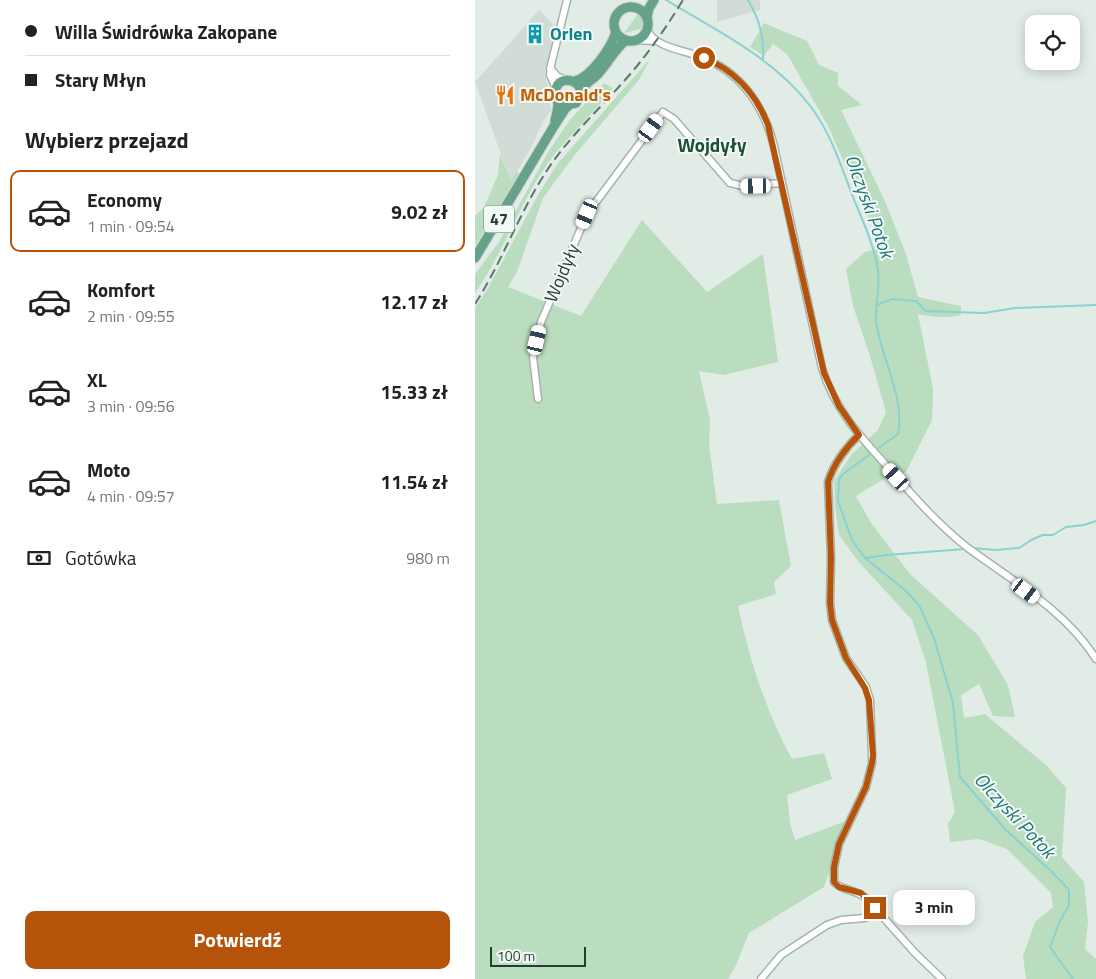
<!DOCTYPE html>
<html lang="pl">
<meta charset="utf-8">
<style>
body{margin:0;font-family:"Titillium Web",sans-serif;background:#f2f2f2;color:#222;height:100vh;display:flex;flex-direction:column;font-size:19px;white-space:nowrap}
*{box-sizing:border-box;margin:0}
p{font-size:16px;color:#767676}
.icon{flex:none;width:28px;height:28px;fill:none;stroke:currentColor;stroke-width:2;stroke-linecap:round;stroke-linejoin:round}
.map{position:relative;flex:1;overflow:hidden}
.side{display:flex;flex-direction:column;background:#fff;width:475px}
.side>*{flex:none}
.top-card{display:grid;align-content:center;height:110px;padding:0 25px;background:#fff}
.controls{position:absolute;left:550px;top:15px;display:grid;gap:10px}
.controls a{display:grid;place-items:center;width:55px;height:55px;border-radius:10px;background:#fff;box-shadow:0 2px 12px #0003;font-size:25px}
.scale{position:absolute;left:15px;bottom:12px;width:96px;box-sizing:border-box;padding-left:5px;border:2px solid #223d31;border-top:0;font-size:14px;line-height:18px;white-space:nowrap;color:#223d31;-webkit-text-stroke:4px #f2f8f4;paint-order:stroke}
.end{position:absolute;width:22px;height:22px;margin:-11px;border:6px solid #b45309;background:#fff;box-shadow:0 0 0 2px #fff}
.from{border-radius:50%}
.bubble{position:absolute;height:35px;border-radius:10px;background:#fff;box-shadow:0 2px 12px #0003;font-size:16px;font-weight:700;line-height:35px;text-align:center}
.car{position:absolute;width:15px;height:30px;margin:-15px -8px;border-radius:6px;box-shadow:0 0 4px 1px #0007;background:linear-gradient(#fff 24%,#345 0 40%,#fff 0 76%,#345 0 86%,#fff 0)}
.top-card b{display:flex;align-items:center;gap:18px;height:48px;font-size:19px}
.top-card b+b{border-top:1px solid #e0e0e0}
.top-card i{width:12px;height:12px;background:#222}
ul{padding:0;list-style:none}
li{display:flex;align-items:center;gap:15px;height:82px;margin:0 10px 8px;padding:0 15px;border:2px solid transparent;border-radius:10px}
li div{flex:1}
li b{display:block;font-size:19px}
li em{font-style:normal;font-weight:700}
li.selected{border-color:#b45309}
li>.icon{width:45px;height:45px;stroke-width:1.5}
h2{padding:0 25px;font-size:22px;line-height:60px}
.pay{display:flex;align-items:center;gap:12px;height:55px;padding:0 25px;font-size:19px}
.pay p{margin-inline-start:auto}
.cta{display:flex;gap:10px;margin-top:auto;padding:10px 25px}
.cta a{flex:1;height:58px;border-radius:10px;background:#b45309;color:#fff;font-size:20px;font-weight:700;line-height:58px;text-align:center}
main{display:flex;flex:1;min-height:0}
.map>svg:first-child{display:block}
</style>
<main>
<section class="side">
<div class="top-card">
<b><i class="from"></i>Willa Świdrówka Zakopane</b>
<b><i></i>Stary Młyn</b>
</div>
<h2>Wybierz przejazd</h2>
<ul>
<li class="selected"><svg class="icon" aria-label="car" viewBox="0 0 24 24"><path d="M5 17H2v-5l4-1 3-4h7l3 4 3 1v5h-3M9 17h6M6 11h13"/><circle cx="7" cy="17" r="2"/><circle cx="17" cy="17" r="2"/></svg><div><b>Economy</b><p>1 min · 09:54</p></div><em>9.02 zł</em></li>
<li><svg class="icon" aria-label="car" viewBox="0 0 24 24"><path d="M5 17H2v-5l4-1 3-4h7l3 4 3 1v5h-3M9 17h6M6 11h13"/><circle cx="7" cy="17" r="2"/><circle cx="17" cy="17" r="2"/></svg><div><b>Komfort</b><p>2 min · 09:55</p></div><em>12.17 zł</em></li>
<li><svg class="icon" aria-label="car" viewBox="0 0 24 24"><path d="M5 17H2v-5l4-1 3-4h7l3 4 3 1v5h-3M9 17h6M6 11h13"/><circle cx="7" cy="17" r="2"/><circle cx="17" cy="17" r="2"/></svg><div><b>XL</b><p>3 min · 09:56</p></div><em>15.33 zł</em></li>
<li><svg class="icon" aria-label="car" viewBox="0 0 24 24"><path d="M5 17H2v-5l4-1 3-4h7l3 4 3 1v5h-3M9 17h6M6 11h13"/><circle cx="7" cy="17" r="2"/><circle cx="17" cy="17" r="2"/></svg><div><b>Moto</b><p>4 min · 09:57</p></div><em>11.54 zł</em></li>
</ul>
<div class="pay"><svg class="icon" aria-label="cash" viewBox="0 0 24 24"><path d="M3 7h18v10H3z"/><circle cx="12" cy="12" r="2"/></svg>Gotówka<p>980 m</p></div>
<div class="cta"><a>Potwierdź</a></div>
</section>
<div class="map">
<svg width="621" height="979" viewBox="0 0 621 979">
<rect width="100%" height="100%" fill="#e2ece6"/>
<path fill="#d0dcd5" d="M 242,0 L 285,0 L 285,10 L 242,22 Z
M 64,10 L 81,27 L 70,71 L 76,110 L 69,120 L 56,148 L 36,182 L 0,82 Z"/>
<path fill="#bbddbf" d="M 165,14 L 169,21 L 166,29 L 149,33 L 162,15 Z
M 289,23 L 332,41 L 344,65 L 363,73 L 363,86 L 387,105 L 366,110 L 409,199 L 431,254 L 443,297 L 486,306 L 486,315 C 468,319 461,317 443,314 L 458,389 L 457,420 L 431,472 L 407,480 L 381,496 L 396,523 L 435,574 L 503,635 L 533,685 L 540,717 L 518,716 L 504,684 L 486,695 L 489,718 L 510,714 L 572,766 L 591,788 L 587,857 L 609,882 L 613,922 L 610,949 L 621,959 L 621,979 L 551,979 L 548,956 L 560,922 L 578,907 L 576,893 L 532,849 L 504,839 L 475,842 L 473,824 L 480,812 L 451,663 L 437,620 L 383,561 L 364,535 L 360,506 L 359,481 L 376,455 L 403,430 L 411,412 L 395,356 L 378,306 L 371,269 L 390,252 L 407,248 L 353,126 L 312,54 L 298,44 L 289,56 L 275,47 Z
M 175,59 L 164,80 L 102,152 L 68,198 L 42,272 L 33,287 L 106,316 L 167,220 L 232,292 L 288,254 L 303,362 L 249,375 L 224,371 L 235,420 L 234,444 L 242,504 L 304,500 L 316,566 L 299,582 L 301,594 L 263,606 C 274,658 291,712 317,759 L 349,753 L 357,779 L 312,795 L 315,823 L 320,840 L 371,821 L 349,887 L 274,933 L 261,965 L 253,979 L 0,979 L 0,308 L 12,290 L 63,195 L 83,163 Z
M 129,83 L 138,88 C 119,114 93,136 73,163 C 44,204 29,252 0,293 L 0,274 L 24,242 L 73,152 L 94,121 Z
M 25,154 L 36,181 L 42,171 L 44,174 L 0,246 L 0,216 L 9,207 L 23,175 Z"/>
<g fill="none" stroke-linecap="round" stroke-linejoin="round">
<path stroke="#8ad1d1" stroke-width="2" d="M 191,0 C 242,31 299,58 336,107 C 355,132 365,163 376,192 C 385,215 400,246 403,271 C 406,289 398,309 402,327 C 408,361 430,399 423,434 L 368,474 L 364,480 L 363,501 L 377,540 L 390,558 L 430,590 L 444,605 L 459,638 L 478,703 L 485,777 L 531,830 L 577,872 L 594,890 L 594,905 L 585,921 L 575,947 L 598,979
M 273,0 C 285,21 289,36 288,60
M 402,305 L 417,299 L 441,301 L 451,311 L 509,313 L 540,308 L 621,305
M 497,548 L 521,550 L 544,548 L 558,539 L 568,535 L 578,535 L 591,527 L 609,525 L 621,521
M 390,558 L 412,555 L 490,549"/>
<defs>
<path id="minor" d="M 172,30 C 181,48 209,50 226,57 C 266,72 289,106 299,146 L 347,368 C 360,412 391,443 421,476 C 443,502 466,527 493,548 C 538,581 591,611 621,659
M 160,40 L 180,41
M 75,68 L 82,76 L 91,80
M 81,88 L 75,75 L 76,65 L 92,0
M 63,399 L 58,357 L 66,322 L 112,214 L 188,112 L 199,119 L 255,183 L 268,186 L 307,183
M 384,435 C 371,447 358,465 353,482 L 356,558 L 355,603 L 357,620 L 371,658 L 391,687 L 395,700 L 397,755 L 397,763 L 391,787 L 364,844 L 359,867 L 359,882 C 368,892 380,888 392,899 L 440,953 L 467,979
M 286,979 L 306,955 L 352,925 L 366,920 L 390,918 L 400,908"/>
<path id="major" d="M139 24a17 17 0 1 1 34 0a17 17 0 1 1-34 0Z
M 172,17 L 174,8 L 179,0
M 100,81 C 116,77 136,48 141,32
M 106,91 C 110,83 117,80 123,74 C 133,63 140,49 151,40
M 80,121 C 81,115 83,110 83,105 C 83,99 79,94 81,88 C 85,77 98,79 104,86 L 106,94 L 101,103 L 92,105 L 82,100
M 0,258 L 79,126 L 90,109 L 94,105"/>
</defs>
<use href="#minor" stroke="#a5b4ac" stroke-width="9"/>
<use href="#major" stroke="#c1c9c5" stroke-width="11"/>
<use href="#minor" stroke="#fff" stroke-width="6"/>
<use href="#major" stroke="#66a189" stroke-width="9"/>
<path stroke="#5c786d" stroke-width="2" stroke-dasharray="10 5" stroke-linecap="butt" d="M 0,304 C 29,259 46,207 77,163 C 102,128 135,99 162,66 C 179,45 194,23 208,0"/>
</g>
<g fill="none" stroke-linecap="round" stroke-linejoin="round">
<path stroke="#b45309" stroke-width="6" d="M 229,58 C 259,70 281,94 293,125 L 349,373 L 364,406 L 384,435 C 371,447 358,465 353,482 L 356,558 L 355,603 L 357,620 L 371,658 L 390,688 L 394,700 L 398,755 L 397,763 L 391,787 L 364,844 L 359,867 L 359,882 L 364,887 L 386,893 L 400,908"/>
</g>
<defs>
<symbol id="building-bare" viewBox="-9 -9 18 18"><path d="M-4-6H4V6H1V3H-1V6H-4ZM-2.5-4.3h1.7v1.8h-1.7ZM.8-4.3h1.7v1.8H.8ZM-2.5-1h1.7V.8h-1.7ZM.8-1h1.7V.8H.8Z" fill="#0f9aa8" stroke="#f2f8f4" stroke-width="2.5" paint-order="stroke"/></symbol>
<symbol id="restaurant-bare" viewBox="-9 -9 18 18"><path d="M-5-6h1v4h1v-4h1v4h1v-4h1v5L-1.5 .5V6h-2V.5L-5-1ZM5-6V6H3V1.5H1.5Q1.5-4 5-6Z" fill="#e8710a" stroke="#f2f8f4" stroke-width="2.5" paint-order="stroke"/></symbol>
</defs>
<g fill-rule="evenodd">
<use href="#building-bare" x="46" y="20" width="28" height="28"/>
<use href="#restaurant-bare" x="16" y="81" width="28" height="28"/>
</g>
<g text-anchor="middle" stroke-width="4" stroke-linejoin="round" paint-order="stroke">
<rect fill="#f2f8f4" stroke="#60756c" stroke-width="1" x="9" y="205.5" width="30" height="27" rx="4"/>
<g font-size="16" font-weight="bold" fill="#223d31">
<text x="24" y="225">47</text>
</g>
<g font-size="18" font-weight="bold" fill="#0d838f" stroke="#f2f8f4" text-anchor="start">
<text x="75" y="40">Orlen</text>
</g>
<g font-size="18" font-weight="bold" fill="#c56008" stroke="#f2f8f4" text-anchor="start">
<text x="45" y="101">McDonald's</text>
</g>
<g font-size="18" fill="#223d31" stroke="#f2f8f4">
<text transform="translate(87 273) rotate(-67)" y="6">Wojdyły</text>
</g>
<g font-size="19" font-weight="bold" fill="#1e4f3b" stroke="#f2f8f4">
<text x="237" y="152">Wojdyły</text>
</g>
<g font-size="19" font-style="italic" fill="#1c7778" stroke="#f2f8f4">
<text transform="translate(395 206) rotate(70)" y="7">Olczyski Potok</text>
<text transform="translate(540 815) rotate(47)" y="7">Olczyski Potok</text>
</g>
</g>
</svg>
<div class="controls">
<a><svg class="icon" aria-label="locate" viewBox="0 0 24 24"><circle cx="12" cy="12" r="6"/><path d="M12 2v4M12 18v4M2 12h4M18 12h4"/></svg></a>
</div>
<div class="scale">100 m</div>
<i class="end from" style="left:229px;top:58px"></i>
<i class="end" style="left:400px;top:908px"></i>
<div class="bubble" style="left:418px;top:890px;width:82px">3 min</div>
<i class="car" style="left:176px;top:128px;rotate:36deg"></i>
<i class="car" style="left:281px;top:186px;rotate:269deg"></i>
<i class="car" style="left:112px;top:214px;rotate:203deg"></i>
<i class="car" style="left:62px;top:340px;rotate:13deg"></i>
<i class="car" style="left:421px;top:477px;rotate:318deg"></i>
<i class="car" style="left:551px;top:591px;rotate:126deg"></i>
</div>
</main>
